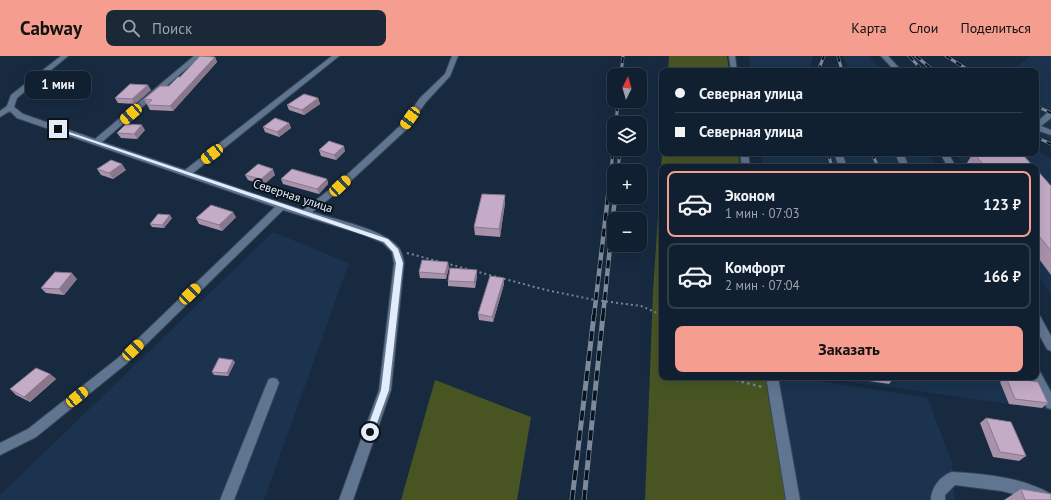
<!DOCTYPE html>
<html lang="ru">
<meta charset="utf-8">
<style>
body{margin:0;font-family:"PT Sans",sans-serif;background:#1a2838;color:#f1f3f6;height:100vh;display:flex;flex-direction:column;font-size:15px;white-space:nowrap}
*{box-sizing:border-box;margin:0}
p{font-size:13px;color:#9ca3ab}
.icon{flex:none;width:22px;height:22px;fill:none;stroke:currentColor;stroke-width:2;stroke-linecap:round;stroke-linejoin:round}
.map{position:relative;flex:1;overflow:hidden}
.side{position:absolute;left:659px;top:108px;width:380px;height:216px;display:flex;flex-direction:column;background:#112030;border-radius:8px;box-shadow:0 4px 16px #0002,0 0 0 1px #303e4c}
.side>*{flex:none}
.banner{position:absolute;left:659px;top:12px;width:380px;height:88px;border-radius:8px;box-shadow:0 4px 16px #0002,0 0 0 1px #303e4c;display:grid;align-content:center;height:88px;padding:0 16px;background:#112030}
.needle{width:26px;rotate:5deg}
.buttons{position:absolute;left:607px;top:12px;display:grid;gap:8px}
.buttons a{display:grid;place-items:center;width:40px;height:40px;border-radius:8px;background:#112030;box-shadow:0 4px 16px #0002,0 0 0 1px #303e4c;font-size:20px}
.end{position:absolute;width:18px;height:18px;margin:-9px;border:5px solid #e1edfc;background:#111;box-shadow:0 0 0 2px #111}
.from{border-radius:50%}
.bubble{position:absolute;height:28px;border-radius:8px;background:#112030;box-shadow:0 4px 16px #0002,0 0 0 1px #303e4c;font-size:13px;font-weight:700;line-height:28px;text-align:center}
.car{position:absolute;width:12px;height:24px;margin:-12px -6px;border-radius:5px;box-shadow:0 0 3px 1px #0007;background:linear-gradient(#f5c518 24%,#345 0 40%,#f5c518 0 76%,#345 0 86%,#f5c518 0)}
.banner b{display:flex;align-items:center;gap:14px;height:38px;font-size:15px}
.banner b+b{border-top:1px solid #303e4c}
.banner i{width:10px;height:10px;background:#f1f3f6}
ul{padding:7px 0 0;list-style:none}
li{display:flex;align-items:center;gap:12px;height:66px;margin:0 8px 6px;padding:0 8px;border:2px solid #303e4c;border-radius:8px}
li div{flex:1}
li b{display:block;font-size:15px}
li em{font-style:normal;font-weight:700}
li.on{border-color:#f59d8f}
li>.icon{width:36px;height:36px;stroke-width:1.5}
.cta{display:flex;gap:8px;margin-top:auto;padding:8px 16px}
.cta a{flex:1;height:46px;border-radius:8px;background:#f59d8f;color:#111;font-size:16px;font-weight:700;line-height:46px;text-align:center}
header{display:flex;align-items:center;gap:24px;box-sizing:border-box;height:56px;padding:0 20px;background:#f59d8f;color:#111}
header strong{font-size:19px}
nav{display:flex;gap:22px;margin-inline-start:auto;font-size:14px}
.search{width:280px;height:36px;background:#1a2838;display:flex;align-items:center;gap:10px;box-sizing:border-box;padding:0 14px;border-radius:8px;color:#9ca3ab;font-size:15px}
.map>svg:first-child{display:block}
</style>
<header>
<strong>Cabway</strong>
<div class="search"><svg class="icon" aria-label="search" viewBox="0 0 24 24"><circle cx="10" cy="10" r="6"/><path d="M15 15l6 6"/></svg>Поиск</div>
<nav><a>Карта</a><a>Слои</a><a>Поделиться</a></nav>
</header>
<div class="map">
<svg width="1051" height="444" viewBox="0 0 1051 444">
<rect width="100%" height="100%" fill="#172a40"/>
<path fill="#1b334e" d="M 749,0 L 813,0 L 810,15 L 751,15 Z
M 843,0 L 870,0 L 881,15 L 849,15 Z
M 1030,0 L 1051,0 L 1051,85 L 1036,78 L 1036,15 L 1012,15 Z
M 1036,94 L 1051,103 L 1051,238 L 1036,216 L 1036,111 L 964,111 L 956,97 L 1036,97 Z
M 760,97 L 930,97 L 937,111 L 763,111 Z
M 273,176 L 349,207 L 264,444 L 0,444 L 0,439 Z
M 1036,304 L 1051,333 L 1051,354 L 833,323 L 833,321 L 1036,321 Z
M 770,321 L 822,321 L 824,326 L 927,341 L 952,406 L 955,444 L 789,444 Z"/>
<path fill="#485523" d="M 669,0 L 727,0 L 729,15 L 668,15 Z
M 662,97 L 738,97 L 740,111 L 662,111 L 662,321 L 765,321 L 786,444 L 645,444 L 653,236 Z
M 435,324 L 531,361 L 517,444 L 401,444 Z"/>
<g fill="none" stroke-linecap="round" stroke-linejoin="round">
<defs>
<path id="minor" d="M 61,0 L 68,0 L 17,42 L 14,51 L 23,58 L 95,83 L 194,0 L 201,0 L 102,86 L 185,114 L 332,0 L 339,0 L 193,117 L 303,154 L 337,128 L 401,69 L 420,42 L 445,18 L 452,0 L 458,0 L 450,20 L 426,46 L 407,73 L 343,132 L 312,156 C 336,164 384,173 399,192 C 402,196 403,202 404,207 L 391,334 L 353,444 L 339,444 L 379,334 L 394,207 L 392,196 L 383,187 L 365,179 L 283,154 L 126,308 L 36,381 L 0,399 L 0,387 L 28,373 L 118,302 L 275,151 L 17,62 L 10,55 L 0,61 L 0,55 L 7,50 L 11,39 Z
M 729,0 L 735,0 L 737,15 L 731,15 Z
M 881,0 L 888,0 L 902,15 L 895,15 Z
M 1048,56 L 1051,56 L 1051,62 L 1041,70 L 1051,74 L 1051,79 L 1036,74 L 1036,67 Z
M 740,97 L 748,97 L 750,111 L 742,111 Z
M 834,97 L 842,97 L 847,111 L 839,111 Z
M 895,97 L 903,97 L 909,111 L 901,111 Z
M 940,97 L 948,97 L 956,111 L 948,111 Z
M 1036,259 L 1040,260 L 1051,280 L 1051,295 L 1047,293 L 1036,273 Z
M 1036,314 L 1040,316 L 1051,336 L 1051,353 L 1047,352 L 1031,321 L 1036,321 Z
M 766,321 L 778,321 L 800,444 L 786,444 Z
M 273,322 L 277,323 L 279,327 L 234,444 L 220,444 L 267,327 L 269,323 Z
M 952,416 C 985,418 1021,421 1051,438 L 1051,444 L 1036,444 L 1002,435 L 955,429 L 945,439 L 945,444 L 931,444 C 931,432 940,420 952,416 Z"/>
</defs>
<use href="#minor" stroke="#384759" stroke-width="2"/>
<path stroke="#77879a" stroke-width="2" stroke-dasharray="2 3" stroke-linecap="butt" d="M 407,197 L 546,234 L 595,244 L 641,250 L 662,259"/>
<path stroke="#77879a" stroke-width="2.5" stroke-dasharray="2.5 3.5" stroke-linecap="butt" d="M 724,321 L 762,331"/>
<use href="#minor" fill="#60758f" fill-rule="evenodd"/>
<defs>
<path id="rail-far2" d="M 838,0 L 842,15
M 909,0 L 923,15
M 916,0 L 934,15
M 946,0 L 970,15
M 818,15 L 824,0
M 621,19 L 623,0
M 1036,50 L 1051,57
M 616,67 L 618,45
M 1036,81 L 1051,88
M 828,97 L 832,111
M 872,97 L 878,111
M 611,115 L 614,85
M 618,115 L 620,93"/>
<path id="rail-far1" d="M 594,260 L 611,114
M 603,260 L 615,141"/>
<path id="rail" d="M 572,444 L 594,259
M 584,444 L 603,259"/>
</defs>
<use href="#rail-far2" stroke="#7b8a9d" stroke-width="3"/>
<use href="#rail-far1" stroke="#7b8a9d" stroke-width="4.5"/>
<use href="#rail" stroke="#7b8a9d" stroke-width="5"/>
<use href="#rail-far2" stroke="#0a121c" stroke-width="2" stroke-dasharray="6" stroke-linecap="butt"/>
<use href="#rail-far1" stroke="#0a121c" stroke-width="3" stroke-dasharray="8" stroke-linecap="butt"/>
<use href="#rail" stroke="#0a121c" stroke-width="3.5" stroke-dasharray="10" stroke-linecap="butt"/>
</g>
<path fill="#a993ab" d="M 215,1 L 217,6 L 173,55 L 150,54 L 144,43 L 169,30 L 180,21 Z
M 151,34 L 135,48 L 118,47 L 115,42 Z
M 318,42 L 320,48 L 304,59 L 289,54 L 287,49 Z
M 289,67 L 291,72 L 279,81 L 265,76 L 263,71 Z
M 145,74 L 137,83 L 121,82 L 117,77 Z
M 319,94 L 345,95 L 336,104 L 321,100 Z
M 973,97 L 992,97 L 1034,111 L 970,111 L 967,107 Z
M 97,113 L 126,114 L 113,123 L 101,119 Z
M 1036,113 L 1051,130 L 1051,219 L 1036,199 Z
M 245,119 L 275,119 L 263,129 L 248,124 Z
M 281,123 L 327,123 L 328,128 L 319,138 L 283,128 Z
M 505,139 L 505,147 L 500,181 L 475,179 L 474,171 Z
M 236,161 L 222,175 L 199,168 L 196,162 Z
M 172,162 L 164,172 L 152,171 L 150,168 Z
M 449,211 L 446,223 L 420,222 L 419,216 Z
M 477,214 L 477,220 L 475,232 L 448,230 L 448,225 Z
M 504,222 L 504,228 L 493,266 L 479,264 L 478,258 Z
M 77,223 L 64,239 L 46,237 L 41,232 Z
M 235,306 L 228,320 L 214,319 L 212,316 Z
M 50,318 L 56,323 L 30,346 L 16,339 L 10,333 Z
M 849,321 L 893,321 L 893,323 L 889,328 L 849,322 Z
M 1006,321 L 1048,347 L 1042,352 L 1009,348 L 1000,326 Z
M 986,362 L 1026,400 L 1019,405 L 993,401 L 980,367 Z
M 1021,433 L 1051,444 L 1004,444 Z"/>
<path fill="#89788b" d="M 215,1 L 217,6 L 173,55 L 170,50 Z
M 148,29 L 151,34 L 135,48 L 132,43 Z
M 318,42 L 320,48 L 304,59 L 302,54 Z
M 289,67 L 291,72 L 279,81 L 277,76 Z
M 142,69 L 145,74 L 137,83 L 134,78 Z
M 344,90 L 345,95 L 336,104 L 334,99 Z
M 122,108 L 126,114 L 113,123 L 109,117 Z
M 273,113 L 275,119 L 263,129 L 261,123 Z
M 327,123 L 328,128 L 319,138 L 317,133 Z
M 505,139 L 505,147 L 500,181 L 499,173 Z
M 233,156 L 236,161 L 222,175 L 219,169 Z
M 170,159 L 172,162 L 164,172 L 162,169 Z
M 448,206 L 449,211 L 446,223 L 445,218 Z
M 477,214 L 477,220 L 475,232 L 474,226 Z
M 72,217 L 77,223 L 64,239 L 59,233 Z
M 504,222 L 504,228 L 493,266 L 492,261 Z
M 233,304 L 235,306 L 228,320 L 227,317 Z
M 50,318 L 56,323 L 30,346 L 24,341 Z"/>
<path fill="#c4abc7" stroke="#89788b" d="M 200,0 L 215,1 L 170,50 L 147,49 L 152,44 L 144,43 L 160,30 L 169,30 L 178,21 L 180,21 Z
M 130,28 L 148,29 L 132,43 L 115,42 Z
M 304,38 L 318,42 L 302,54 L 287,49 Z
M 275,62 L 289,67 L 277,76 L 263,71 Z
M 126,68 L 142,69 L 134,78 L 117,77 Z
M 329,85 L 344,90 L 334,99 L 319,94 Z
M 974,97 L 1022,98 L 1034,111 L 985,111 Z
M 111,104 L 122,108 L 109,117 L 97,113 Z
M 258,108 L 273,113 L 261,123 L 245,119 Z
M 292,113 L 327,123 L 317,133 L 281,123 Z
M 1036,113 L 1051,130 L 1051,195 L 1036,176 Z
M 482,138 L 505,139 L 499,173 L 474,171 Z
M 211,149 L 233,156 L 219,169 L 196,162 Z
M 158,158 L 170,159 L 162,169 L 150,168 Z
M 422,204 L 448,206 L 445,218 L 419,216 Z
M 450,212 L 477,214 L 474,226 L 448,225 Z
M 55,216 L 72,217 L 59,233 L 41,232 Z
M 490,220 L 504,222 L 492,261 L 478,258 Z
M 219,302 L 233,304 L 227,317 L 212,316 Z
M 36,312 L 50,318 L 24,341 L 10,333 Z
M 882,321 L 893,321 L 893,323 Z
M 1006,321 L 1038,326 L 1048,347 L 1015,343 Z
M 986,362 L 1011,366 L 1026,400 L 1000,396 Z
M 1021,433 L 1051,438 L 1051,444 L 1025,444 Z"/>
<path fill="#e1edfc" d="M 57,72 L 388,183 L 398,193 L 403,207 L 389,334 L 373,378 L 367,378 L 366,376 L 381,334 L 396,207 L 393,196 L 384,186 L 57,74 Z"/>
<g text-anchor="middle" stroke-width="4" stroke-linejoin="round" paint-order="stroke">
<g font-size="12" fill="#e1edfc" stroke="#0a121c">
<text transform="translate(293 140) rotate(18)" y="4">Северная улица</text>
</g>
</g>
</svg>
<div class="buttons">
<a><svg class="needle" viewBox="-14 -14 28 28"><path d="M0-13l5 13h-10z" fill="#e53935"/><path d="M0 13l5-13h-10z" fill="#9ca3ab"/></svg></a>
<a><svg class="icon" aria-label="layers" viewBox="0 0 24 24"><path d="M12 4l9 5-9 5-9-5zM3 14l9 5 9-5"/></svg></a>
<a>+</a>
<a>−</a>
</div>
<i class="end from" style="left:370px;top:376px"></i>
<i class="end" style="left:58px;top:73px"></i>
<div class="bubble" style="left:25px;top:15px;width:66px">1 мин</div>
<i class="car" style="left:131px;top:58px;rotate:229deg"></i>
<i class="car" style="left:410px;top:62px;rotate:216deg"></i>
<i class="car" style="left:212px;top:98px;rotate:232deg"></i>
<i class="car" style="left:340px;top:130px;rotate:47deg"></i>
<i class="car" style="left:190px;top:238px;rotate:46deg"></i>
<i class="car" style="left:133px;top:294px;rotate:46deg"></i>
<i class="car" style="left:77px;top:341px;rotate:51deg"></i>
<div class="banner">
<b><i class="from"></i>Северная улица</b>
<b><i></i>Северная улица</b>
</div>
<section class="side">
<ul>
<li class="on"><svg class="icon" aria-label="car" viewBox="0 0 24 24"><path d="M5 17H2v-5l4-1 3-4h7l3 4 3 1v5h-3M9 17h6M6 11h13"/><circle cx="7" cy="17" r="2"/><circle cx="17" cy="17" r="2"/></svg><div><b>Эконом</b><p>1 мин · 07:03</p></div><em>123 ₽</em></li>
<li><svg class="icon" aria-label="car" viewBox="0 0 24 24"><path d="M5 17H2v-5l4-1 3-4h7l3 4 3 1v5h-3M9 17h6M6 11h13"/><circle cx="7" cy="17" r="2"/><circle cx="17" cy="17" r="2"/></svg><div><b>Комфорт</b><p>2 мин · 07:04</p></div><em>166 ₽</em></li>
</ul>
<div class="cta"><a>Заказать</a></div>
</section>
</div>
